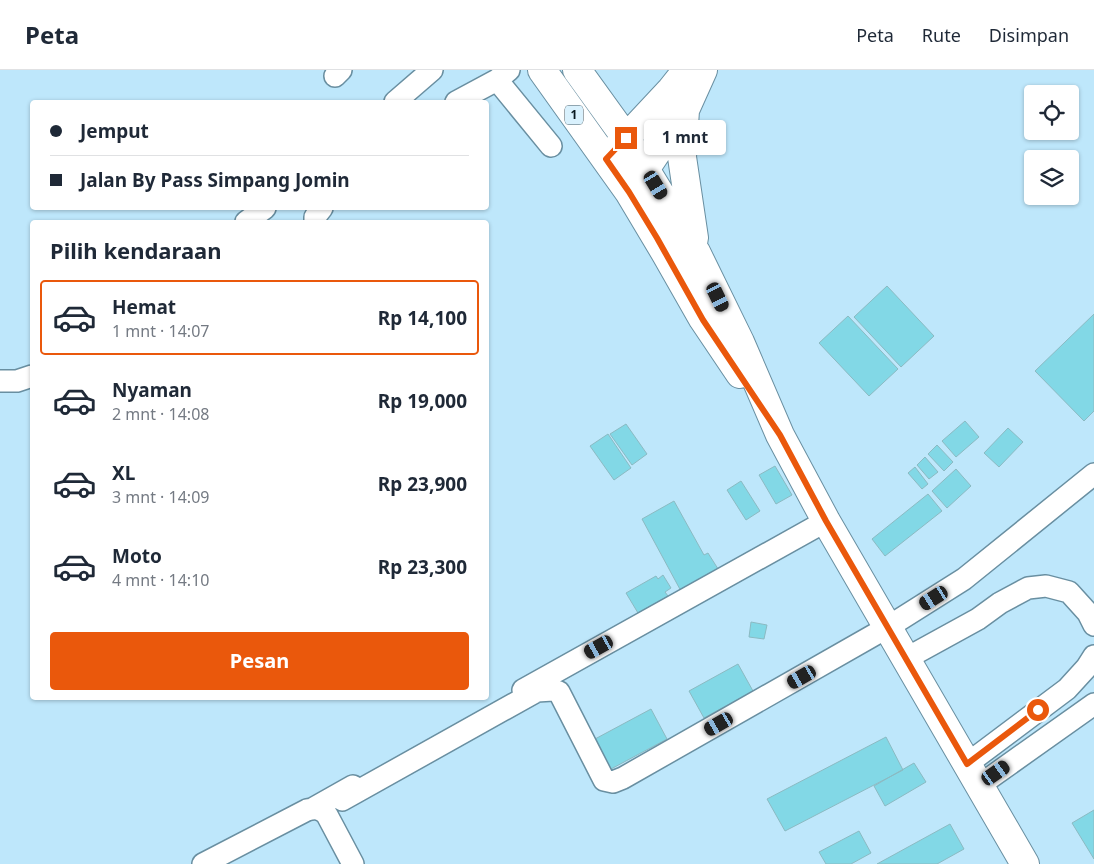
<!DOCTYPE html>
<html lang="id">
<meta charset="utf-8">
<style>
body{margin:0;font-family:"Noto Sans",sans-serif;background:#f6f6f7;color:#1f2937;height:100vh;display:flex;flex-direction:column;font-size:19px;white-space:nowrap}
*{box-sizing:border-box;margin:0}
p{font-size:16px;color:#747a83}
.icon{flex:none;width:28px;height:28px;fill:none;stroke:currentColor;stroke-width:2;stroke-linecap:round;stroke-linejoin:round}
.map{position:relative;flex:1;overflow:hidden}
.side{position:absolute;left:30px;top:150px;width:459px;height:480px;display:flex;flex-direction:column;background:#fff;border-radius:5px;box-shadow:0 1px 4px #0004}
.side>*{flex:none}
.banner{position:absolute;left:30px;top:30px;width:459px;height:110px;border-radius:5px;box-shadow:0 1px 4px #0004;display:grid;align-content:center;height:110px;padding:0 20px;background:#fff}
.buttons{position:absolute;left:1024px;top:15px;display:grid;gap:10px}
.buttons a{display:grid;place-items:center;width:55px;height:55px;border-radius:5px;background:#fff;box-shadow:0 1px 4px #0004;font-size:25px}
.end{position:absolute;width:22px;height:22px;margin:-11px;border:6px solid #ea580c;background:#fff;box-shadow:0 0 0 2px #fff}
.from{border-radius:50%}
.bubble{position:absolute;height:35px;border-radius:5px;background:#fff;box-shadow:0 1px 4px #0004;font-size:16px;font-weight:700;line-height:35px;text-align:center}
.car{position:absolute;width:15px;height:30px;margin:-15px -8px;border-radius:6px;box-shadow:0 0 4px 1px #0007;background:linear-gradient(#222 24%,#8ab4d8 0 40%,#222 0 76%,#8ab4d8 0 86%,#222 0)}
.banner b{display:flex;align-items:center;gap:18px;height:48px;font-size:19px}
.banner b+b{border-top:1px solid #e0e1e3}
.banner i{width:12px;height:12px;background:#1f2937}
ul{padding:0;list-style:none}
li{display:flex;align-items:center;gap:15px;height:75px;margin:0 10px 8px;padding:0 10px;border:2px solid transparent;border-radius:5px}
li div{flex:1}
li b{display:block;font-size:19px}
li em{font-style:normal;font-weight:700}
li.active{border-color:#ea580c}
li>.icon{width:45px;height:45px;stroke-width:1.5}
h2{padding:0 20px;font-size:22px;line-height:60px}
.primary-button{display:flex;gap:10px;margin-top:auto;padding:10px 20px}
.primary-button a{flex:1;height:58px;border-radius:5px;background:#ea580c;color:#fff;font-size:20px;font-weight:700;line-height:58px;text-align:center}
header{display:flex;align-items:center;gap:30px;box-sizing:border-box;height:70px;padding:0 25px;background:#fff;border-bottom:1px solid #e0e1e3}
header strong{font-size:24px}
nav{display:flex;gap:28px;margin-inline-start:auto;font-size:18px}
.map>svg:first-child{display:block}
</style>
<header>
<strong>Peta</strong>
<nav><a>Peta</a><a>Rute</a><a>Disimpan</a></nav>
</header>
<div class="map">
<svg width="1094" height="794" viewBox="0 0 1094 794">
<rect width="100%" height="100%" fill="#bee7fb"/>
<path fill="#82d8e6" stroke="#8bbac2" d="M 887,216 L 934,266 L 901,297 L 854,247 Z
M 1094,244 L 1094,341 L 1084,351 L 1035,301 Z
M 848,246 L 898,299 L 869,326 L 819,273 Z
M 965,351 L 979,367 L 956,387 L 942,371 Z
M 626,354 L 647,384 L 632,395 L 610,364 Z
M 1008,358 L 1023,372 L 999,397 L 984,383 Z
M 608,364 L 631,398 L 614,410 L 590,376 Z
M 937,375 L 953,392 L 944,401 L 928,384 Z
M 925,387 L 938,402 L 929,409 L 917,395 Z
M 775,396 L 792,425 L 776,434 L 759,405 Z
M 915,397 L 928,414 L 922,419 L 908,403 Z
M 956,399 L 971,416 L 947,438 L 932,421 Z
M 741,411 L 760,441 L 746,450 L 727,420 Z
M 928,424 L 942,441 L 885,486 L 872,469 Z
M 674,431 L 704,485 L 708,483 L 720,502 L 682,523 L 642,449 Z
M 663,505 L 671,518 L 665,522 L 668,526 L 638,543 L 626,523 L 656,506 L 658,509 Z
M 751,552 L 767,555 L 764,569 L 749,567 Z
M 738,594 L 753,621 L 704,648 L 689,621 Z
M 651,639 L 667,669 L 611,699 L 595,669 Z
M 886,667 L 903,700 L 785,761 L 767,729 Z
M 914,693 L 926,712 L 885,736 L 874,716 Z
M 1094,740 L 1094,789 L 1072,753 Z
M 950,754 L 964,779 L 937,794 L 877,794 Z
M 859,761 L 871,783 L 851,794 L 826,794 L 819,782 Z"/>
<g fill="none" stroke-linecap="round" stroke-linejoin="round">
<defs>
<path id="minor" d="M 509,0 L 497,10 L 551,76
M 335,6 L 341,0
M 395,32 L 432,0
M 456,32 L 497,10
M 246,152 L 265,138
M 315,152 L 315,147 L 322,138
M 0,311 L 17,311 L 32,306
M 907,588 L 978,549 L 1000,533 L 1028,518 L 1046,516 L 1069,522 L 1088,543 L 1094,555
M 523,620 L 826,451
M 967,694 L 1067,619 L 1087,597 L 1094,586
M 980,715 L 1094,634
M 342,730 L 537,621 L 553,620 L 559,622 L 604,710 L 613,712 L 623,708 L 888,557 L 964,509 L 1094,404
M 314,738 L 353,716
M 203,794 L 307,740 C 315,738 321,738 327,745 L 353,794"/>
<path id="highway" d="M 542,0 L 629,122 L 666,184 L 703,249 L 740,304
M 577,0 L 626,68 L 696,182 L 740,272 L 780,365 L 826,451 L 1025,794
M 685,40 L 682,87 L 694,168
M 614,81 L 671,20 L 687,0
M 636,113 L 685,40 L 703,0"/>
</defs>
<use href="#minor" stroke="#698fa1" stroke-width="24"/>
<use href="#highway" stroke="#698fa1" stroke-width="30"/>
<use href="#minor" stroke="#fff" stroke-width="21"/>
<use href="#highway" stroke="#fff" stroke-width="28"/>
</g>
<g fill="none" stroke-linecap="round" stroke-linejoin="round">
<path stroke="#ea580c" stroke-width="6" d="M 626,68 L 606,89 L 629,122 L 657,168 L 703,250 L 780,365 L 826,451 L 967,694 L 1038,640"/>
</g>
<g text-anchor="middle" stroke-width="5" stroke-linejoin="round" paint-order="stroke">
<rect fill="#d9f1fd" stroke="#475962" stroke-width="1" x="565" y="35.5" width="18" height="19" rx="4"/>
<g font-size="12" font-weight="bold" fill="#09181f">
<text x="574" y="49">1</text>
</g>
</g>
</svg>
<div class="buttons">
<a><svg class="icon" aria-label="locate" viewBox="0 0 24 24"><circle cx="12" cy="12" r="6"/><path d="M12 2v4M12 18v4M2 12h4M18 12h4"/></svg></a>
<a><svg class="icon" aria-label="layers" viewBox="0 0 24 24"><path d="M12 4l9 5-9 5-9-5zM3 14l9 5 9-5"/></svg></a>
</div>
<i class="end from" style="left:1038px;top:640px"></i>
<i class="end" style="left:626px;top:68px"></i>
<div class="bubble" style="left:644px;top:50px;width:82px">1 mnt</div>
<i class="car" style="left:656px;top:115px;rotate:149deg"></i>
<i class="car" style="left:718px;top:227px;rotate:154deg"></i>
<i class="car" style="left:934px;top:528px;rotate:238deg"></i>
<i class="car" style="left:599px;top:577px;rotate:241deg"></i>
<i class="car" style="left:802px;top:607px;rotate:240deg"></i>
<i class="car" style="left:719px;top:654px;rotate:240deg"></i>
<i class="car" style="left:996px;top:703px;rotate:55deg"></i>
<div class="banner">
<b><i class="from"></i>Jemput</b>
<b><i></i>Jalan By Pass Simpang Jomin</b>
</div>
<section class="side">
<h2>Pilih kendaraan</h2>
<ul>
<li class="active"><svg class="icon" aria-label="car" viewBox="0 0 24 24"><path d="M5 17H2v-5l4-1 3-4h7l3 4 3 1v5h-3M9 17h6M6 11h13"/><circle cx="7" cy="17" r="2"/><circle cx="17" cy="17" r="2"/></svg><div><b>Hemat</b><p>1 mnt · 14:07</p></div><em>Rp 14,100</em></li>
<li><svg class="icon" aria-label="car" viewBox="0 0 24 24"><path d="M5 17H2v-5l4-1 3-4h7l3 4 3 1v5h-3M9 17h6M6 11h13"/><circle cx="7" cy="17" r="2"/><circle cx="17" cy="17" r="2"/></svg><div><b>Nyaman</b><p>2 mnt · 14:08</p></div><em>Rp 19,000</em></li>
<li><svg class="icon" aria-label="car" viewBox="0 0 24 24"><path d="M5 17H2v-5l4-1 3-4h7l3 4 3 1v5h-3M9 17h6M6 11h13"/><circle cx="7" cy="17" r="2"/><circle cx="17" cy="17" r="2"/></svg><div><b>XL</b><p>3 mnt · 14:09</p></div><em>Rp 23,900</em></li>
<li><svg class="icon" aria-label="car" viewBox="0 0 24 24"><path d="M5 17H2v-5l4-1 3-4h7l3 4 3 1v5h-3M9 17h6M6 11h13"/><circle cx="7" cy="17" r="2"/><circle cx="17" cy="17" r="2"/></svg><div><b>Moto</b><p>4 mnt · 14:10</p></div><em>Rp 23,300</em></li>
</ul>
<div class="primary-button"><a>Pesan</a></div>
</section>
</div>
